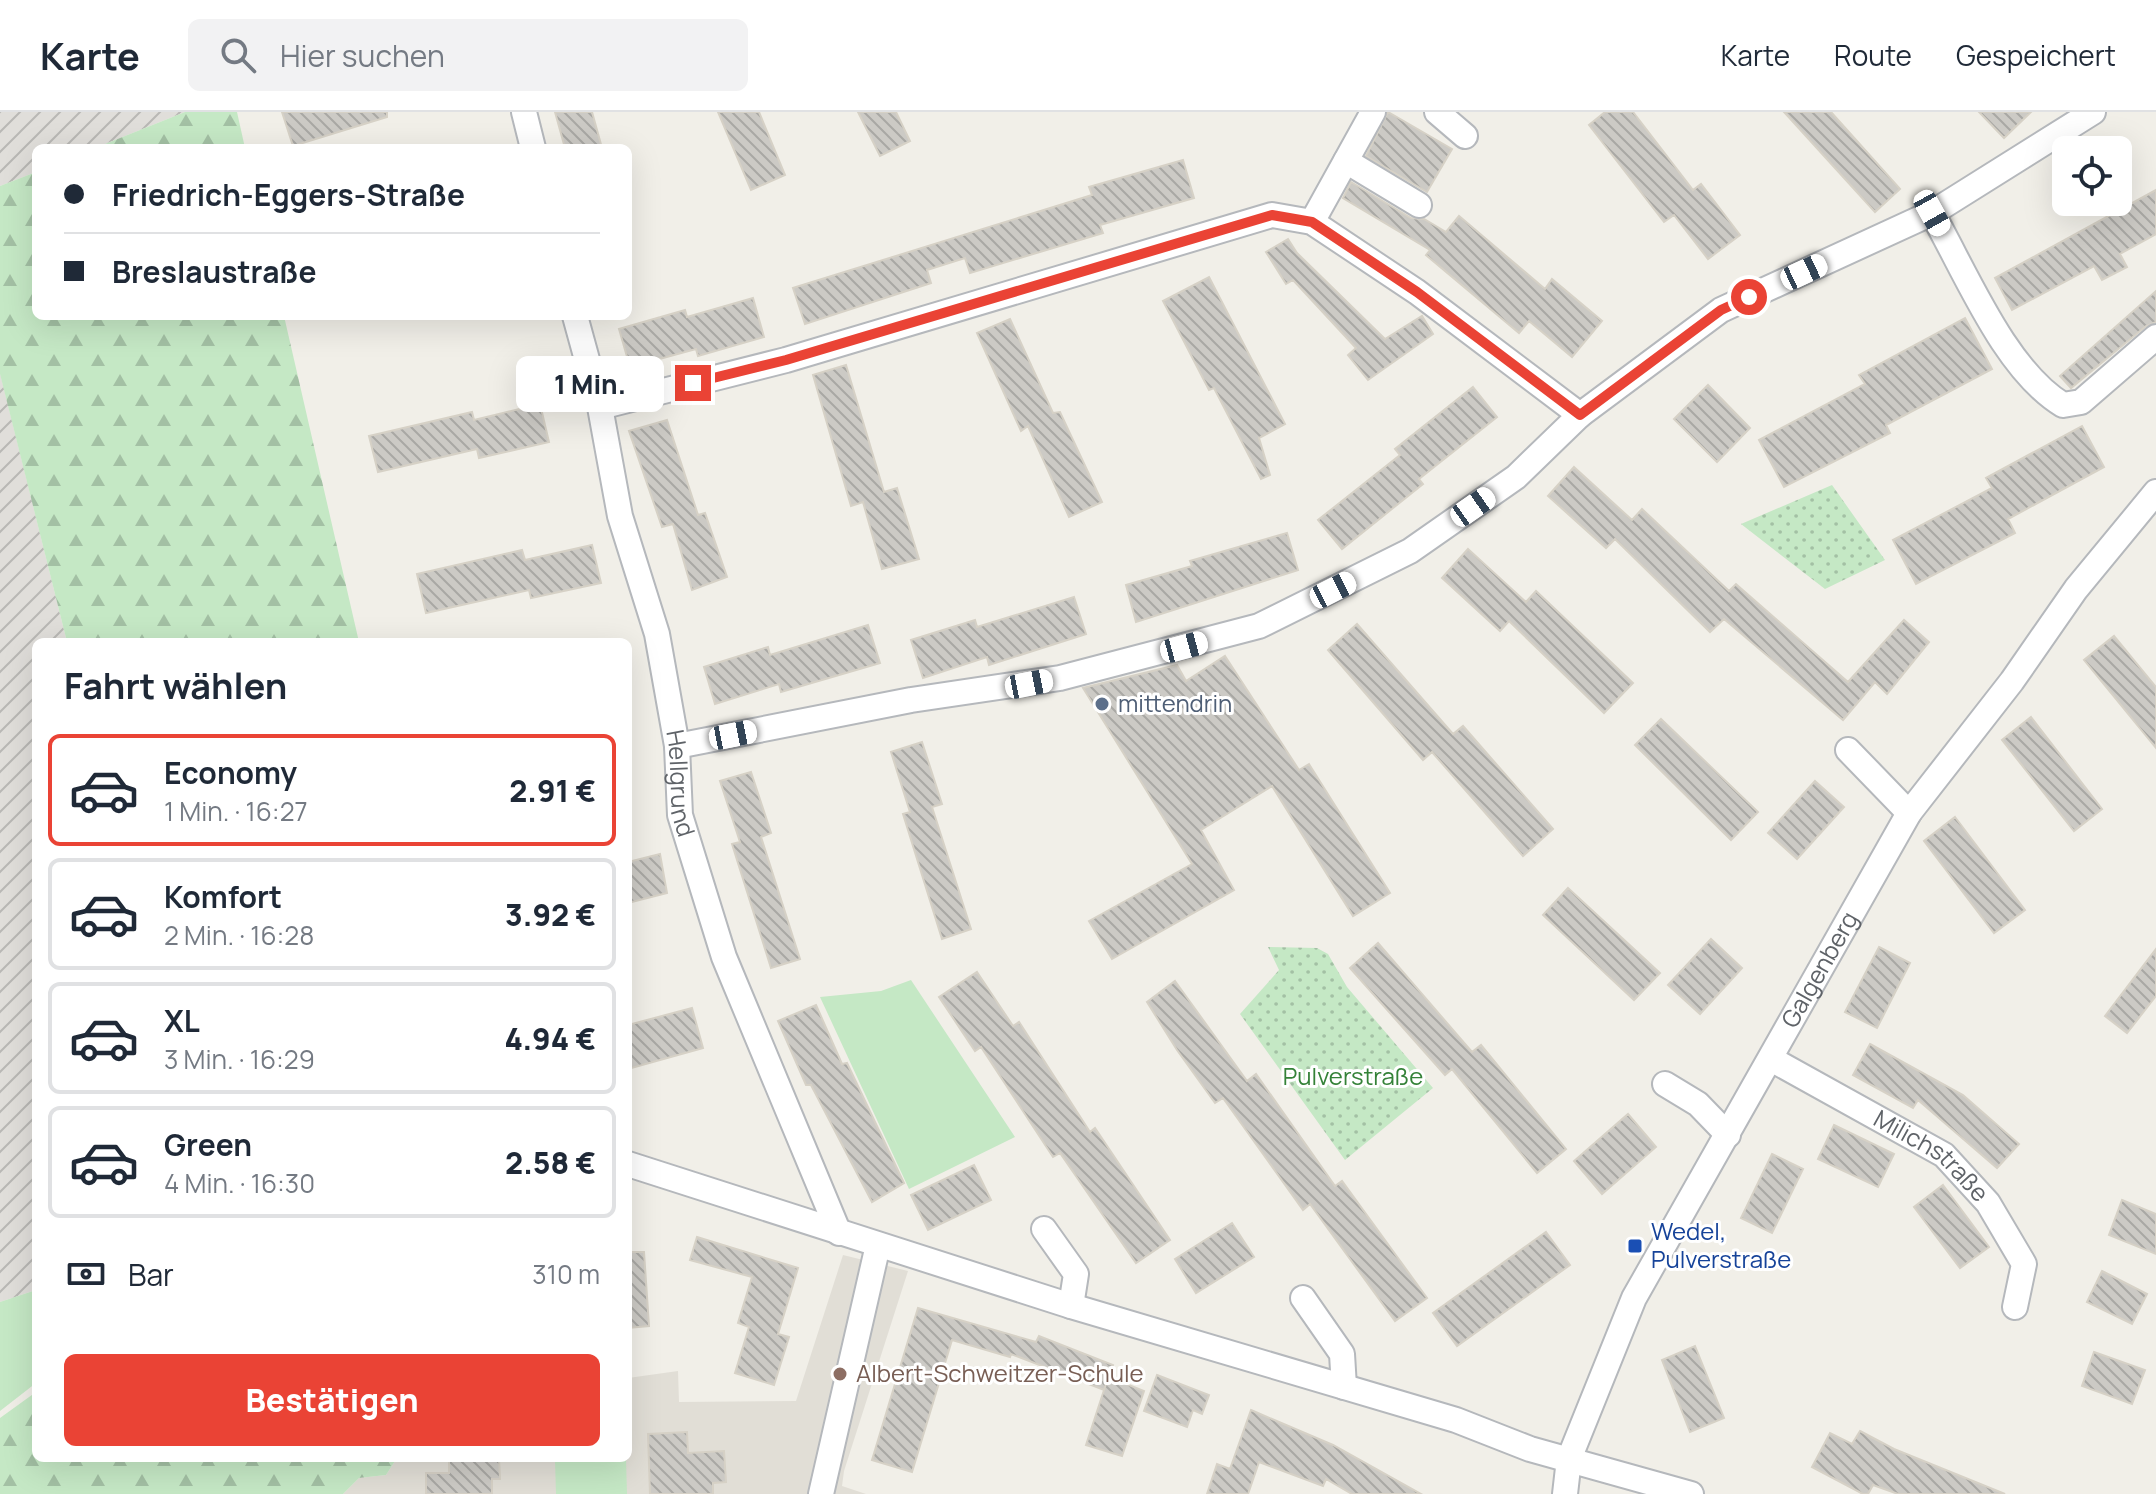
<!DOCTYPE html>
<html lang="de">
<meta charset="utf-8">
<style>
body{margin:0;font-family:Manrope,sans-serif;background:#f2f2f3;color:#1f2937;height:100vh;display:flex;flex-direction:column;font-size:30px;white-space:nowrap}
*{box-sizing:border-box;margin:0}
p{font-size:26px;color:#747a83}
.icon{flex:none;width:44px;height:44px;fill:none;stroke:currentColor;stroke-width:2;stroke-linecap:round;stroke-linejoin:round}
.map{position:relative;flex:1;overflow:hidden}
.details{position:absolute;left:32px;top:526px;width:600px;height:824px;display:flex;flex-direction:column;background:#fff;border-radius:12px;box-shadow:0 8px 32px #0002}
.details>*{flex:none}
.guide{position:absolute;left:32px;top:32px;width:600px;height:176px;border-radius:12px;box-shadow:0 8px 32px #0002;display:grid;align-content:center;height:176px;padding:0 32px;background:#fff}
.fabs{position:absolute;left:2052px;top:24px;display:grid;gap:16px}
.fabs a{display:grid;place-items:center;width:80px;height:80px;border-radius:12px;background:#fff;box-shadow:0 8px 32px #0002;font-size:40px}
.end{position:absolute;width:36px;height:36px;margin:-18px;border:10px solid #ea4335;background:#fff;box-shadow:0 0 0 4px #fff}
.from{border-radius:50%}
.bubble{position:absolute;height:56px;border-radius:12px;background:#fff;box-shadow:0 8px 32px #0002;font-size:26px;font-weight:800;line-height:56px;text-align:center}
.car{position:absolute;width:24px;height:48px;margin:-24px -12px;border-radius:10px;box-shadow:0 0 6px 2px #0007;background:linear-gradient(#fff 24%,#345 0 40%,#fff 0 76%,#345 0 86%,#fff 0)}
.guide b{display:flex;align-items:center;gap:28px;height:76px;font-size:30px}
.guide b+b{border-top:2px solid #e0e1e3}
.guide i{width:20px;height:20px;background:#1f2937}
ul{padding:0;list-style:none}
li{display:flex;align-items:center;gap:24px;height:112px;margin:0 16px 12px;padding:0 16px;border:4px solid #e0e1e3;border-radius:12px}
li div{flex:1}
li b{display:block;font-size:30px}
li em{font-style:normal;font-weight:800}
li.active{border-color:#ea4335}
li>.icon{width:72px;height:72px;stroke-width:1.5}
h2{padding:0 32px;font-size:36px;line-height:96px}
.pay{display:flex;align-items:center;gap:20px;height:88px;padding:0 32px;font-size:30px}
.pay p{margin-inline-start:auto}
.primary-button{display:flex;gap:16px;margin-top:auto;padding:16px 32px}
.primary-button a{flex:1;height:92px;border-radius:12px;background:#ea4335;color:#fff;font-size:32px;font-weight:800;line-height:92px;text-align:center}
header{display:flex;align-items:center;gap:48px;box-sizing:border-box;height:112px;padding:0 40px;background:#fff;border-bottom:2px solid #e0e1e3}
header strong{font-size:38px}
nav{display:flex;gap:44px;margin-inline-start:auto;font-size:28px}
.search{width:560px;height:72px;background:#f2f2f3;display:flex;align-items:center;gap:20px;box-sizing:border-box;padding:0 28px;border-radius:12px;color:#747a83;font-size:30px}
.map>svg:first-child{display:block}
</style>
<header>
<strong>Karte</strong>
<div class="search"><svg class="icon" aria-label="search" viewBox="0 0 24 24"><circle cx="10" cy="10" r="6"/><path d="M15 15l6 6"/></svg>Hier suchen</div>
<nav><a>Karte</a><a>Route</a><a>Gespeichert</a></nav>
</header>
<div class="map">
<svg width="2156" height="1382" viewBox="0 0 2156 1382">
<defs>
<pattern id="industrial-furrows" width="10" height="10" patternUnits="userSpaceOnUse" patternTransform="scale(2)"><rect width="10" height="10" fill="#e0deda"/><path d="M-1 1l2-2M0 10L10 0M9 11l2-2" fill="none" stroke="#b9b8b5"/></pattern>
<pattern id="forest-firs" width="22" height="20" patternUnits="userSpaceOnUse" patternTransform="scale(2)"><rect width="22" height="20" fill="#c5e8c5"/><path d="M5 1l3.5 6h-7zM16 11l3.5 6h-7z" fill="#a3c0a4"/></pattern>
<pattern id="park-dots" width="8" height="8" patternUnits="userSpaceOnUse" patternTransform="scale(2)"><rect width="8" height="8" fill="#c5e8c5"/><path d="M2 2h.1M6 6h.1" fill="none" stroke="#a3c0a4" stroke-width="1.8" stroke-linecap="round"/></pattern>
<pattern id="building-back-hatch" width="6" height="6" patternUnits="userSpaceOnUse" patternTransform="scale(2)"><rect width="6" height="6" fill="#cccac5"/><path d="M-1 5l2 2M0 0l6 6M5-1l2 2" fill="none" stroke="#a9a8a4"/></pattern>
</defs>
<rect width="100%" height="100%" fill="#f1efe8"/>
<path fill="url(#industrial-furrows)" d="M 0,0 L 185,0 L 95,36 L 36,36 L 36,60 L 0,74 Z
M 0,261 L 67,530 L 36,530 L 36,1178 L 0,1190 Z"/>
<path fill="#e1ded6" d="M 843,1143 L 908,1159 L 844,1359 L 842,1374 L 866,1382 L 343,1382 L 359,1366 L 386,1363 L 397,1346 L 628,1346 L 628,1266 L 678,1259 L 679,1290 L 796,1289 Z"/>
<path fill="#c5e8c5" d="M 911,868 L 1015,1025 L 909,1077 L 820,885 L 881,879 Z
M 36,1178 L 36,1271 L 0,1299 L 0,1190 Z
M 626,1346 L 627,1382 L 556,1382 L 555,1348 Z"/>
<path fill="url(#forest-firs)" d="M 185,0 L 237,0 L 245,36 L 95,36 Z
M 36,60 L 36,204 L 284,204 L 359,530 L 67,530 L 0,262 L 0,74 Z
M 36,1280 L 36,1346 L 397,1346 L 386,1363 L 359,1366 L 343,1382 L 0,1382 L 0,1306 Z"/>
<path fill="url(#park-dots)" d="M 1832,373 L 1885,448 L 1825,477 L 1741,412 Z
M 1268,835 L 1317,836 L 1328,842 L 1347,875 L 1433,976 L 1345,1048 L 1240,902 L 1279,858 Z"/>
<path fill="url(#building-back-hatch)" stroke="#d6d1c6" stroke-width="2" d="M 282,0 L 387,0 L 387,5 L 293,34 Z
M 555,0 L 592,0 L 602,36 L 565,36 Z
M 718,0 L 759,0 L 785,63 L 751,78 Z
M 858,0 L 896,0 L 910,29 L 880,44 Z
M 1388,0 L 1452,37 L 1427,80 L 1366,44 Z
M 1605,0 L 1633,0 L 1693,78 L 1701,72 L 1740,123 L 1708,147 L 1674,103 L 1664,110 L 1589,13 Z
M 1784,0 L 1831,0 L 1900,77 L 1875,100 Z
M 1979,0 L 2031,0 L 2004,26 Z
M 1183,48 L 1194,86 L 1100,113 L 1103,121 L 970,161 L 965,146 L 927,158 L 931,171 L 805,212 L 793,176 L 1092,83 L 1089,75 Z
M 1351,70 L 1411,106 L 1424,107 L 1446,120 L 1459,104 L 1545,177 L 1552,167 L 1602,209 L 1572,245 L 1529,209 L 1519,221 L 1426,143 L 1430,138 L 1343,86 Z
M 2156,78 L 2156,122 L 2120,142 L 2127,155 L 2102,168 L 2094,154 L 2012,198 L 1995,166 Z
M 1288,127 L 1297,141 L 1385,227 L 1422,204 L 1433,222 L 1368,268 L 1348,243 L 1356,236 L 1293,168 L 1286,172 L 1266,140 Z
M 1209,165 L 1285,312 L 1259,326 L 1270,363 L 1261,367 L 1214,276 L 1209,278 L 1163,189 Z
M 2156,179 L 2156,210 L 2146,214 L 2071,276 L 2060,264 Z
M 753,186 L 764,225 L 698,244 L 696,237 L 630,255 L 619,217 L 685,198 L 687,205 Z
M 1965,206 L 1992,257 L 1886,313 L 1890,321 L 1784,375 L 1759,328 L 1865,272 L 1859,263 Z
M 1010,207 L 1053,301 L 1060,300 L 1102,390 L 1069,405 L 1028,314 L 1021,319 L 977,221 Z
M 846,253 L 884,380 L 897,376 L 919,447 L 882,457 L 863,390 L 851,394 L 813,263 Z
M 1708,273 L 1750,316 L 1717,350 L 1674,307 Z
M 1473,275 L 1497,305 L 1419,367 L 1423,372 L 1342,437 L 1318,408 L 1400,343 L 1395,337 Z
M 540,292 L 549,330 L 479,346 L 477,337 L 378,360 L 369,324 L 472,300 L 474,308 Z
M 667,308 L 698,403 L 705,401 L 727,465 L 692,478 L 673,412 L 662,415 L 629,319 Z
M 2082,314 L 2104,355 L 2008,407 L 2015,421 L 1916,472 L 1893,428 L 1992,376 L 1986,366 Z
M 1574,355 L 1632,408 L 1642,397 L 1729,479 L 1736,472 L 1848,570 L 1904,508 L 1929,530 L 1887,582 L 1875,570 L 1843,608 L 1724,507 L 1710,520 L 1615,427 L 1606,436 L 1548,384 Z
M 1287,421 L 1298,458 L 1136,510 L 1126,473 L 1192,454 L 1190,449 Z
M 592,433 L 601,471 L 531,486 L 529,478 L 426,501 L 417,462 L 522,438 L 525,448 Z
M 1468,437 L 1526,490 L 1536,479 L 1633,571 L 1604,601 L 1509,509 L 1500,519 L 1442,466 Z
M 1074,485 L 1086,522 L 989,553 L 987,545 L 923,566 L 911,528 L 975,508 L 977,515 Z
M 1357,512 L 1453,622 L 1463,614 L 1553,717 L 1523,744 L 1432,640 L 1423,648 L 1328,538 Z
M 868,513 L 880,551 L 781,580 L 779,572 L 715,592 L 704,555 L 768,535 L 770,543 Z
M 2114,524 L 2156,575 L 2156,636 L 2084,548 Z
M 1225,544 L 1299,658 L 1309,652 L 1390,781 L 1353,804 L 1272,674 L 1201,718 L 1234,778 L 1112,847 L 1089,809 L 1192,752 L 1083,576 L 1177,553 L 1186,569 Z
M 2031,605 L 2102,697 L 2074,719 L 2002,628 Z
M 1661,607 L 1758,700 L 1731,728 L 1635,633 Z
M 922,630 L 942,692 L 932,695 L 971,817 L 942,827 L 903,702 L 910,700 L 891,640 Z
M 751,660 L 771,721 L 761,725 L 800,847 L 771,856 L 732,732 L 740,730 L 720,669 Z
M 1815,669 L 1844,695 L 1797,747 L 1768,721 Z
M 1955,705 L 2025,798 L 1994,821 L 1924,729 Z
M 660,742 L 667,781 L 628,791 L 628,750 Z
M 1568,776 L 1660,861 L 1634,888 L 1543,803 Z
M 1711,827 L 1742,856 L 1700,902 L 1668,873 Z
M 1378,831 L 1472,940 L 1481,933 L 1566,1037 L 1537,1061 L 1452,957 L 1445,963 L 1350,856 Z
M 1879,835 L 1910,851 L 1877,916 L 1845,900 Z
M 2156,837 L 2156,884 L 2127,921 L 2105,904 Z
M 977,860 L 1013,914 L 1019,910 L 1090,1020 L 1095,1016 L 1170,1128 L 1136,1151 L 1060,1041 L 1053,1045 L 981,935 L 975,939 L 939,885 Z
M 1175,869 L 1247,969 L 1256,962 L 1335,1074 L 1342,1069 L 1427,1186 L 1395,1209 L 1310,1092 L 1303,1098 L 1223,986 L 1215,991 L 1177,938 L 1147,890 Z
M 816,893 L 842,952 L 847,951 L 904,1071 L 872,1090 L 811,973 L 806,973 L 778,909 Z
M 692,896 L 703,936 L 628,957 L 628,913 Z
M 1870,932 L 1963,983 L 2019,1032 L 1997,1056 L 1918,988 L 1913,996 L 1853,963 Z
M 1628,1002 L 1656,1035 L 1602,1082 L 1574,1049 Z
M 1834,1013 L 1894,1042 L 1878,1075 L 1818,1047 Z
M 1772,1042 L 1803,1057 L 1772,1121 L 1741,1106 Z
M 974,1053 L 991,1088 L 928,1118 L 911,1083 Z
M 1943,1073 L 1989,1135 L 1960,1156 L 1914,1095 Z
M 2122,1088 L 2156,1102 L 2156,1142 L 2109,1123 Z
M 1232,1111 L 1254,1145 L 1196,1181 L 1175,1147 Z
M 1546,1120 L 1570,1153 L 1457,1234 L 1433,1201 Z
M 697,1125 L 798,1156 L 778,1222 L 789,1225 L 774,1273 L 735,1261 L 749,1215 L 738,1211 L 752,1165 L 690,1148 Z
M 628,1140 L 644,1140 L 649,1214 L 628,1216 Z
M 2102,1159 L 2147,1182 L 2132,1212 L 2087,1190 Z
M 918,1196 L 1036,1230 L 1039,1224 L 1113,1253 L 1109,1265 L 1144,1279 L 1122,1344 L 1086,1333 L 1106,1272 L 1104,1278 L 1011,1242 L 1010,1245 L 952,1228 L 912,1360 L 872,1348 Z
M 1695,1234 L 1724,1306 L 1690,1320 L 1662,1248 Z
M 2094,1240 L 2145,1258 L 2132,1292 L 2082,1274 Z
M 1157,1263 L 1209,1283 L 1202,1302 L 1193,1298 L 1187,1315 L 1144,1299 Z
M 1251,1298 L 1333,1333 L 1421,1382 L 1352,1382 L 1326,1367 L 1323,1374 L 1259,1350 L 1248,1382 L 1207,1382 L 1217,1352 L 1230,1357 Z
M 1860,1319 L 1894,1337 L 2005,1382 L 1898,1382 L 1873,1373 L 1868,1382 L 1863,1382 L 1812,1355 L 1830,1321 L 1852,1332 Z
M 687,1320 L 688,1341 L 724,1339 L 726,1370 L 713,1371 L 713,1382 L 650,1382 L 648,1322 Z
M 449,1346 L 499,1346 L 500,1367 L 492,1367 L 492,1382 L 426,1382 L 426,1361 L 449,1361 Z"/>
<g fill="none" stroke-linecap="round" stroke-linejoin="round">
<defs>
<g id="minor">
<path d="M 524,0 L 533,36"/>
<path d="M 1437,0 L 1465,24"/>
<path d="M 1346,49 L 1419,93"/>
<path d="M 1932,101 C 1966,161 2005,258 2063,293 L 2081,290 L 2156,225"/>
<path d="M 1312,110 L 1373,0"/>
<path id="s1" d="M 575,204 L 600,295 L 620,404 L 657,522 L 677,634 L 680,703 L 724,845 L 839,1121"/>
<path d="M 600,295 L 786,248 L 1272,103 L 1312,110 L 1417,180 L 1580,303"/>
<path d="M 677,634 L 911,588 L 1060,566 L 1259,514 L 1410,439 L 1516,365 L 1580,303 L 1721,198 L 1932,101 L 2093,0"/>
<path d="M 1848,638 L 1909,701"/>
<path id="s2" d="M 1771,947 L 1944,1043 L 1988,1091 L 2024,1152 L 2015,1195"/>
<path d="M 1665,972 L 1698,992 L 1728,1023"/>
<path d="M 628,1052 L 1071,1194 L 1456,1308 L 1530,1337 L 1691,1382"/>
<path d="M 1044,1117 L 1076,1162 L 1071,1194"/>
<path d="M 1303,1186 L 1342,1242 L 1344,1275"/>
<path d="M 821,1382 L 878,1133"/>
<path id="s3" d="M 1565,1382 L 1569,1347 L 1634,1186 L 1909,701 L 2012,569 L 2076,477 L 2156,380"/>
</g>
</defs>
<use href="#minor" stroke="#b5b8bc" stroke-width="28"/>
<use href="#minor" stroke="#fff" stroke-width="24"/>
</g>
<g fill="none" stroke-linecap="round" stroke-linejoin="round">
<path stroke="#ea4335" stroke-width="10" d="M 693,271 L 786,248 L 1272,103 L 1312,110 L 1417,180 L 1580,303 L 1721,198 L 1749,185"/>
</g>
<circle fill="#5c6f8a" stroke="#fff" stroke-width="3" cx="1102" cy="592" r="8"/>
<rect fill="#1a4fb4" stroke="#fff" stroke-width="3" x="1627" y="1126" width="16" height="16" rx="4"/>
<circle fill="#8d6e63" stroke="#fff" stroke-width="3" cx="840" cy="1262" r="8"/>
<g text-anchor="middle" stroke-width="6" stroke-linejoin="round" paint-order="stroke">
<g font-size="24" fill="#4e5e75" stroke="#fff" text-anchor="start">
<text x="1118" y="600">mittendrin</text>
</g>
<g font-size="24" fill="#5f6368" stroke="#fff">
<text dy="8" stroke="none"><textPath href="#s1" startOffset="480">Hellgrund</textPath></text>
<text dy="8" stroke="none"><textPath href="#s3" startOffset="586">Galgenberg</textPath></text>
<text dy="8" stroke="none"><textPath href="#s2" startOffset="188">Milichstraße</textPath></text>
</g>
<g font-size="24" fill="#348238" stroke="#fff">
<text x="1353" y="973">Pulverstraße</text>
</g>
<g font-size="24" fill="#164399" stroke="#fff" text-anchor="start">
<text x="1651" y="1128">Wedel,<tspan x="1651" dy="28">Pulverstraße</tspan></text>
</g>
<g font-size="24" fill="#785e54" stroke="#fff" text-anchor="start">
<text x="856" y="1270">Albert-Schweitzer-Schule</text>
</g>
</g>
</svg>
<div class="fabs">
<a><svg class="icon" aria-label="locate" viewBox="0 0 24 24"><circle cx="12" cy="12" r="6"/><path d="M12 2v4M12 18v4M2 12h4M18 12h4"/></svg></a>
</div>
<i class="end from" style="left:1749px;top:185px"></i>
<i class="end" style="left:693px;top:271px"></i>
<div class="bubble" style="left:516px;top:244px;width:148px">1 Min.</div>
<i class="car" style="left:1932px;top:101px;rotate:151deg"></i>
<i class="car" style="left:1804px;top:160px;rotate:65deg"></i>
<i class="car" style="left:1473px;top:395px;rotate:55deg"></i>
<i class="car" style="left:1333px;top:478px;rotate:63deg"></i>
<i class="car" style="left:1184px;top:535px;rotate:75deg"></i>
<i class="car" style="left:1029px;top:572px;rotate:79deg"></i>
<i class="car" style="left:733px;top:623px;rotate:79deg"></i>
<div class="guide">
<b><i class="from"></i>Friedrich-Eggers-Straße</b>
<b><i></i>Breslaustraße</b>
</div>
<section class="details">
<h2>Fahrt wählen</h2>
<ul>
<li class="active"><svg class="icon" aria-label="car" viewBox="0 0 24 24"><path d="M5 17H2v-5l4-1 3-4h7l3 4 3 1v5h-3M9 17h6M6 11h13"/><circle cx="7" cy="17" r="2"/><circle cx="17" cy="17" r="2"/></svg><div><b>Economy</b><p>1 Min. · 16:27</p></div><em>2.91 €</em></li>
<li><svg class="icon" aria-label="car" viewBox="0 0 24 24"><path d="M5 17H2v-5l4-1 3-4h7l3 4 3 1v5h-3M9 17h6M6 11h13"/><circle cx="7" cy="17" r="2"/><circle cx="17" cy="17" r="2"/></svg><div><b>Komfort</b><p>2 Min. · 16:28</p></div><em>3.92 €</em></li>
<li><svg class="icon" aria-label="car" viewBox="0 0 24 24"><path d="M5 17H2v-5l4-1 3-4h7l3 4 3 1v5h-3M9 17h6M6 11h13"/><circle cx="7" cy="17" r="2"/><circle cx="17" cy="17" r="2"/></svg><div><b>XL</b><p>3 Min. · 16:29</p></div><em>4.94 €</em></li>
<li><svg class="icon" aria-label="car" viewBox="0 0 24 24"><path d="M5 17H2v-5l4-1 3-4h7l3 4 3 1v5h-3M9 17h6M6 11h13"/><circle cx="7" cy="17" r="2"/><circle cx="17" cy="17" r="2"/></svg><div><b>Green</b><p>4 Min. · 16:30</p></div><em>2.58 €</em></li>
</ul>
<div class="pay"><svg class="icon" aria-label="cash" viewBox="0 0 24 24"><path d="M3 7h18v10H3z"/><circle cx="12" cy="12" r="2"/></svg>Bar<p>310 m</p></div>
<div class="primary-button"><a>Bestätigen</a></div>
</section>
</div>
